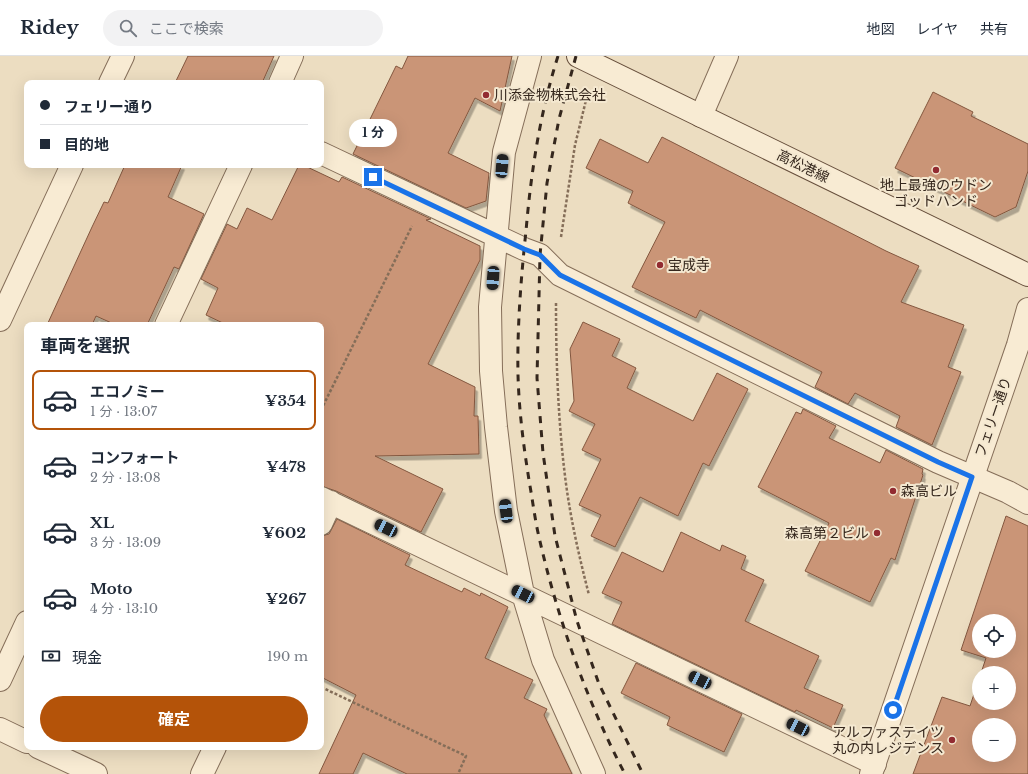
<!DOCTYPE html>
<html lang="ja">
<meta charset="utf-8">
<style>
body{margin:0;font-family:"Libre Baskerville","Noto Sans JP",serif;background:#f2f2f3;color:#1f2937;height:100vh;display:flex;flex-direction:column;font-size:15px;white-space:nowrap}
*{box-sizing:border-box;margin:0}
p{font-size:13px;color:#747a83}
.icon{flex:none;width:22px;height:22px;fill:none;stroke:currentColor;stroke-width:2;stroke-linecap:round;stroke-linejoin:round}
.map{position:relative;flex:1;overflow:hidden}
.details{position:absolute;left:24px;top:266px;width:300px;height:428px;display:flex;flex-direction:column;background:#fff;border-radius:8px;box-shadow:0 4px 16px #0002}
.details>*{flex:none}
.top-card{position:absolute;left:24px;top:24px;width:300px;height:88px;border-radius:8px;box-shadow:0 4px 16px #0002;display:grid;align-content:center;height:88px;padding:0 16px;background:#fff}
.tools{position:absolute;left:972px;top:558px;display:grid;gap:8px}
.tools a{display:grid;place-items:center;width:44px;height:44px;border-radius:50%;background:#fff;box-shadow:0 4px 16px #0002;font-size:20px}
.end{position:absolute;width:18px;height:18px;margin:-9px;border:5px solid #1a73e8;background:#fff;box-shadow:0 0 0 2px #fff}
.from{border-radius:50%}
.bubble{position:absolute;height:28px;border-radius:14px;background:#fff;box-shadow:0 4px 16px #0002;font-size:13px;font-weight:700;line-height:28px;text-align:center}
.car{position:absolute;width:12px;height:24px;margin:-12px -6px;border-radius:5px;box-shadow:0 0 3px 1px #0007;background:linear-gradient(#222 24%,#8ab4d8 0 40%,#222 0 76%,#8ab4d8 0 86%,#222 0)}
.top-card b{display:flex;align-items:center;gap:14px;height:38px;font-size:15px}
.top-card b+b{border-top:1px solid #e0e1e3}
.top-card i{width:10px;height:10px;background:#1f2937}
ul{padding:0;list-style:none}
li{display:flex;align-items:center;gap:12px;height:60px;margin:0 8px 6px;padding:0 8px;border:2px solid transparent;border-radius:8px}
li div{flex:1}
li b{display:block;font-size:15px}
li em{font-style:normal;font-weight:700}
li.active{border-color:#b45309}
li>.icon{width:36px;height:36px;stroke-width:1.5}
h2{padding:0 16px;font-size:18px;line-height:48px}
.pay{display:flex;align-items:center;gap:10px;height:44px;padding:0 16px;font-size:15px}
.pay p{margin-inline-start:auto}
.primary-button{display:flex;gap:8px;margin-top:auto;padding:8px 16px}
.primary-button a{flex:1;height:46px;border-radius:24px;background:#b45309;color:#fff;font-size:16px;font-weight:700;line-height:46px;text-align:center}
header{display:flex;align-items:center;gap:24px;box-sizing:border-box;height:56px;padding:0 20px;background:#fff;border-bottom:1px solid #e0e1e3}
header strong{font-size:19px}
nav{display:flex;gap:22px;margin-inline-start:auto;font-size:14px}
.search{width:280px;height:36px;background:#f2f2f3;display:flex;align-items:center;gap:10px;box-sizing:border-box;padding:0 14px;border-radius:22px;color:#747a83;font-size:15px}
.map>svg:first-child{display:block}
</style>
<header>
<strong>Ridey</strong>
<div class="search"><svg class="icon" aria-label="search" viewBox="0 0 24 24"><circle cx="10" cy="10" r="6"/><path d="M15 15l6 6"/></svg>ここで検索</div>
<nav><a>地図</a><a>レイヤ</a><a>共有</a></nav>
</header>
<div class="map">
<svg width="1028" height="718" viewBox="0 0 1028 718">
<defs>
<filter id="shadow"><feDropShadow dx="2.5" dy="4.5" stdDeviation="0" flood-color="#0004"/></filter>
</defs>
<rect width="100%" height="100%" fill="#ecddc1"/>
<path fill="#ca9577" stroke="#83573f" fill-rule="evenodd" filter="url(#shadow)" d="M 188,0 L 274,0 L 262,27 L 175,27 Z
M 408,0 L 512,0 L 500,55 L 475,42 L 448,97 L 489,117 L 486,145 L 466,152 L 353,98 L 396,10 L 402,13 Z
M 933,36 L 973,56 L 971,60 L 1028,88 L 1028,115 L 1016,151 L 995,161 L 895,112 Z
M 662,81 L 886,195 L 919,210 L 901,246 L 964,269 L 948,311 L 961,316 L 932,389 L 896,371 L 900,360 L 855,337 L 848,348 L 815,331 L 822,316 L 700,254 L 696,262 L 632,231 L 665,166 L 628,147 L 633,135 L 586,112 L 600,83 L 648,107 Z
M 125,109 L 182,109 L 168,141 L 204,158 L 179,213 L 174,211 L 147,269 L 116,269 L 96,260 L 92,269 L 47,269 L 92,171 L 104,146 L 108,147 Z
M 299,109 L 303,109 L 339,126 L 342,121 L 431,163 L 426,164 L 480,190 L 480,204 L 428,308 L 475,331 L 474,360 L 478,360 L 479,398 L 375,400 L 443,433 L 421,476 L 336,435 L 321,430 L 321,269 L 227,269 L 206,259 L 218,232 L 201,223 L 227,168 L 237,173 L 247,152 L 272,164 Z
M 583,266 L 620,283 L 612,300 L 636,312 L 627,332 L 693,365 L 717,317 L 748,333 L 709,410 L 703,407 L 678,460 L 640,441 L 615,491 L 591,480 L 601,459 L 579,449 L 601,403 L 582,394 L 595,368 L 569,355 L 574,345 L 570,293 Z
M 803,353 L 836,370 L 829,382 L 880,407 L 886,394 L 923,413 L 922,418 L 923,419 L 895,504 L 891,502 L 870,546 L 805,515 L 829,467 L 758,431 L 796,356 L 801,358 Z
M 1006,460 L 1028,470 L 1028,718 L 913,718 L 942,641 L 970,650 L 979,623 L 979,647 L 1009,647 L 1009,617 L 981,617 L 986,602 L 961,594 ZM 979,565 L 1009,565 L 1009,595 L 979,595 ZM 979,669 L 1009,669 L 1009,699 L 979,699 Z
M 337,463 L 410,499 L 405,509 L 462,536 L 464,532 L 480,540 L 481,537 L 508,551 L 485,602 L 533,624 L 524,642 L 547,653 L 544,659 L 572,718 L 407,718 L 363,697 L 353,718 L 319,718 L 356,639 L 321,621 L 321,480 L 329,478 Z
M 681,476 L 720,495 L 722,489 L 746,500 L 741,513 L 764,524 L 745,565 L 819,600 L 804,632 L 843,649 L 833,672 L 796,654 L 795,656 L 612,568 L 622,546 L 602,537 L 622,496 L 663,516 Z
M 636,607 L 742,658 L 724,696 L 667,669 L 670,661 L 621,637 Z"/>
<g fill="none" stroke-linecap="round" stroke-linejoin="round">
<defs>
<path id="minor" d="M 530,0 L 504,96 L 490,251 L 491,315 L 496,371 L 506,455 L 523,538 L 543,604 L 594,718
M 280,27 L 292,0
M 701,60 L 727,0
M 321,97 L 524,193 L 540,199 L 560,219 L 938,406 L 1008,436 L 1028,447
M 166,269 L 241,109
M 321,442 L 875,708
M 321,468 L 331,446
M 0,624 L 27,566
M 202,718 L 215,691"/>
<path id="tertiary" d="M 110,27 L 123,0
M 0,264 L 72,109
M 0,673 L 27,686
M 38,691 L 96,718
M 871,718 L 1018,289 L 1028,253"/>
<path id="secondary" d="M 578,0 L 1028,219"/>
</defs>
<use href="#minor" stroke="#856e59" stroke-width="24"/>
<use href="#tertiary" stroke="#856e59" stroke-width="24"/>
<use href="#secondary" stroke="#674f3c" stroke-width="24"/>
<path stroke="#856e59" stroke-width="2.5" stroke-dasharray="3 2" stroke-linecap="butt" d="M 561,181 L 575,89 L 588,36
M 556,247 C 556,305 558,363 565,420 C 570,461 579,500 589,539
M 321,354 L 412,170
M 321,631 L 466,700 L 458,718"/>
<use href="#minor" stroke="#f8ebd3" stroke-width="22"/>
<use href="#tertiary" stroke="#f8ebd3" stroke-width="22"/>
<use href="#secondary" stroke="#f8ebd3" stroke-width="22"/>
<path stroke="#35271d" stroke-width="3" stroke-dasharray="7 7" stroke-linecap="butt" d="M 558,0 C 540,57 531,116 526,175 C 521,221 517,273 518,319 C 519,356 524,394 530,430 C 533,447 535,464 539,481 C 557,561 587,646 625,718
M 576,0 L 559,63 L 547,127 L 540,199 L 537,322 L 543,397 L 555,480 L 577,565 L 599,628 L 643,718"/>
</g>
<g fill="none" stroke-linecap="round" stroke-linejoin="round">
<path stroke="#1a73e8" stroke-width="5" d="M 373,121 L 524,193 L 540,199 L 560,219 L 938,406 L 972,421 L 893,654"/>
</g>
<g fill="#922b31" stroke="#f4e8d0" stroke-width="1.5">
<circle cx="486" cy="39" r="4"/>
<circle cx="936" cy="114" r="4"/>
<circle cx="660" cy="209" r="4"/>
<circle cx="893" cy="435" r="4"/>
<circle cx="877" cy="477" r="4"/>
<circle cx="952" cy="684" r="4"/>
</g>
<g text-anchor="middle" stroke-width="4" stroke-linejoin="round" paint-order="stroke">
<g font-size="14" fill="#35271d" stroke="#f4e8d0" text-anchor="start">
<text x="494" y="44">川添金物株式会社</text>
<text x="936" y="134" text-anchor="middle">地上最強のウドン<tspan x="936" dy="16">ゴッドハンド</tspan></text>
<text x="668" y="214">宝成寺</text>
<text x="901" y="440">森高ビル</text>
<text x="869" y="482" text-anchor="end">森高第２ビル</text>
<text x="944" y="681" text-anchor="end">アルファステイツ<tspan x="944" dy="16">丸の内レジデンス</tspan></text>
</g>
<g font-size="14" fill="#35271d" stroke="#f4e8d0">
<text transform="translate(803 110) rotate(26)" y="5">高松港線</text>
<text transform="translate(993 361) rotate(-71)" y="5">フェリー通り</text>
</g>
</g>
</svg>
<div class="tools">
<a><svg class="icon" aria-label="locate" viewBox="0 0 24 24"><circle cx="12" cy="12" r="6"/><path d="M12 2v4M12 18v4M2 12h4M18 12h4"/></svg></a>
<a>+</a>
<a>−</a>
</div>
<i class="end from" style="left:893px;top:654px"></i>
<i class="end" style="left:373px;top:121px"></i>
<div class="bubble" style="left:349px;top:63px;width:48px">1 分</div>
<i class="car" style="left:502px;top:110px;rotate:5deg"></i>
<i class="car" style="left:493px;top:222px;rotate:184deg"></i>
<i class="car" style="left:506px;top:455px;rotate:353deg"></i>
<i class="car" style="left:386px;top:472px;rotate:296deg"></i>
<i class="car" style="left:523px;top:538px;rotate:296deg"></i>
<i class="car" style="left:700px;top:624px;rotate:296deg"></i>
<i class="car" style="left:798px;top:671px;rotate:296deg"></i>
<div class="top-card">
<b><i class="from"></i>フェリー通り</b>
<b><i></i>目的地</b>
</div>
<section class="details">
<h2>車両を選択</h2>
<ul>
<li class="active"><svg class="icon" aria-label="car" viewBox="0 0 24 24"><path d="M5 17H2v-5l4-1 3-4h7l3 4 3 1v5h-3M9 17h6M6 11h13"/><circle cx="7" cy="17" r="2"/><circle cx="17" cy="17" r="2"/></svg><div><b>エコノミー</b><p>1 分 · 13:07</p></div><em>¥354</em></li>
<li><svg class="icon" aria-label="car" viewBox="0 0 24 24"><path d="M5 17H2v-5l4-1 3-4h7l3 4 3 1v5h-3M9 17h6M6 11h13"/><circle cx="7" cy="17" r="2"/><circle cx="17" cy="17" r="2"/></svg><div><b>コンフォート</b><p>2 分 · 13:08</p></div><em>¥478</em></li>
<li><svg class="icon" aria-label="car" viewBox="0 0 24 24"><path d="M5 17H2v-5l4-1 3-4h7l3 4 3 1v5h-3M9 17h6M6 11h13"/><circle cx="7" cy="17" r="2"/><circle cx="17" cy="17" r="2"/></svg><div><b>XL</b><p>3 分 · 13:09</p></div><em>¥602</em></li>
<li><svg class="icon" aria-label="car" viewBox="0 0 24 24"><path d="M5 17H2v-5l4-1 3-4h7l3 4 3 1v5h-3M9 17h6M6 11h13"/><circle cx="7" cy="17" r="2"/><circle cx="17" cy="17" r="2"/></svg><div><b>Moto</b><p>4 分 · 13:10</p></div><em>¥267</em></li>
</ul>
<div class="pay"><svg class="icon" aria-label="cash" viewBox="0 0 24 24"><path d="M3 7h18v10H3z"/><circle cx="12" cy="12" r="2"/></svg>現金<p>190 m</p></div>
<div class="primary-button"><a>確定</a></div>
</section>
</div>
